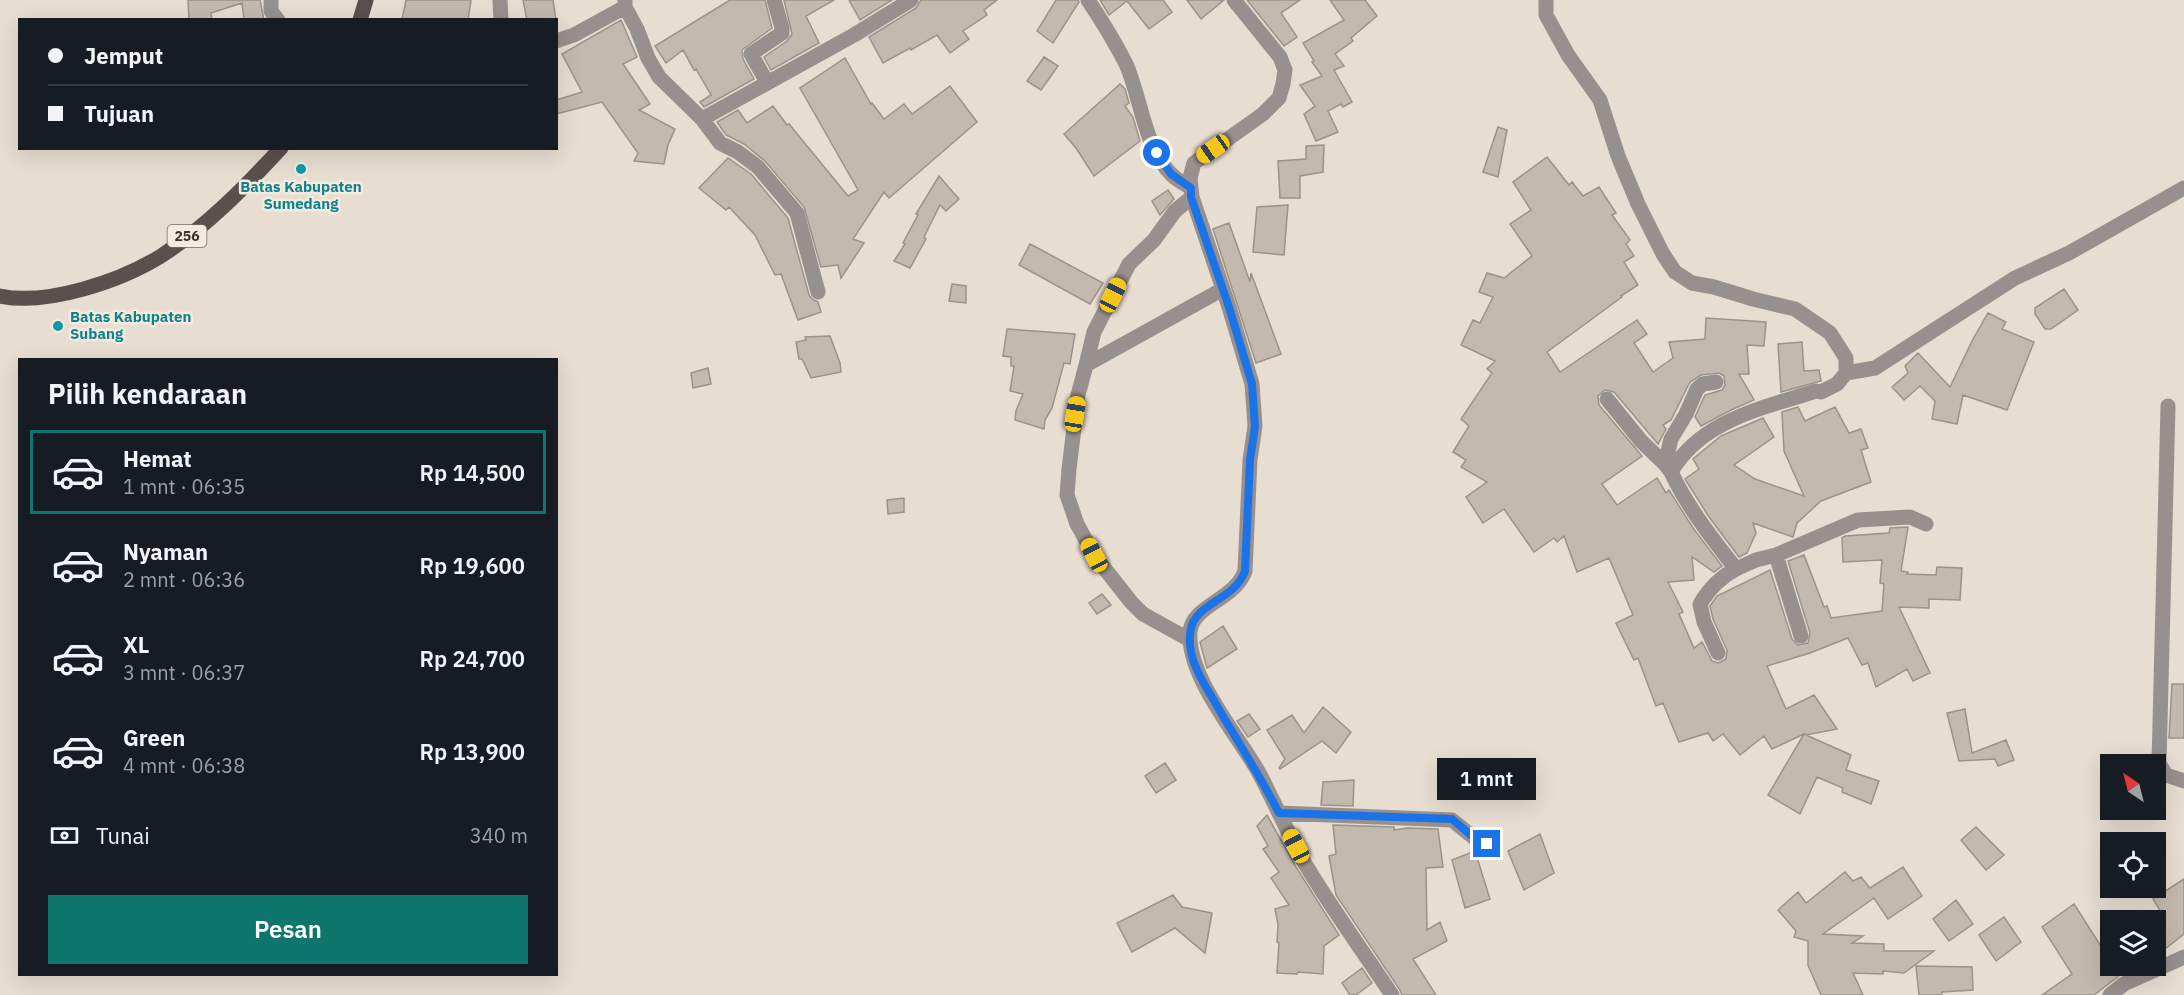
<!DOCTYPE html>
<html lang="id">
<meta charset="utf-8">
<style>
body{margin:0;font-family:"IBM Plex Sans",sans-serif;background:#20242c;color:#f1f3f6;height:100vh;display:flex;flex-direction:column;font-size:22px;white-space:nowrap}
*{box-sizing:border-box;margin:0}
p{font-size:20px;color:#9ea1a6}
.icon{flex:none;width:33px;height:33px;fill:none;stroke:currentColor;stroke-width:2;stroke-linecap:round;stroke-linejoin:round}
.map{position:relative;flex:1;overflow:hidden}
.drawer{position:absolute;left:18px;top:358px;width:540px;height:618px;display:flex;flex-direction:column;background:#171b24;border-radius:0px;box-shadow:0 6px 24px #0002}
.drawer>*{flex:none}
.top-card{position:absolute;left:18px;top:18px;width:540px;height:132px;border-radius:0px;box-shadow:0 6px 24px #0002;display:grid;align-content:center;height:132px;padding:0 30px;background:#171b24}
.needle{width:39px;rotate:325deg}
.fabs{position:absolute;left:2100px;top:754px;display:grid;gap:12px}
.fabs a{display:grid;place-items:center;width:66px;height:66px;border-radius:0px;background:#171b24;box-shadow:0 6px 24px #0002;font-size:30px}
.end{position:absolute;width:27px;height:27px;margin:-14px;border:8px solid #1a73e8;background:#fff;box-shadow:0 0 0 3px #fff}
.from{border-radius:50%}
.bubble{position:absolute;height:42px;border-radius:0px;background:#171b24;box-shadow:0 6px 24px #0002;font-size:20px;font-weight:600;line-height:42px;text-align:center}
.car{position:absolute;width:18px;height:36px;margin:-18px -9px;border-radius:8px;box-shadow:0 0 4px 2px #0007;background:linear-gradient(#f5c518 24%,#345 0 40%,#f5c518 0 76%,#345 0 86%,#f5c518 0)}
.top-card b{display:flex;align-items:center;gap:21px;height:57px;font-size:22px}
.top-card b+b{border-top:2px solid #363941}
.top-card i{width:15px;height:15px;background:#f1f3f6}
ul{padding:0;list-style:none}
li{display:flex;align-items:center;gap:18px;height:84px;margin:0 12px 9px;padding:0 18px;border:3px solid transparent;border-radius:0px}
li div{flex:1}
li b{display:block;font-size:22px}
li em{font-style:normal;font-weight:600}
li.active{border-color:#0f766e}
li>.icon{width:54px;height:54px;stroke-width:1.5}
h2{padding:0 30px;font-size:27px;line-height:72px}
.pay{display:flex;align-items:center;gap:15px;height:66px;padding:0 30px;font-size:22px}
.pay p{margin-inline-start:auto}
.primary-button{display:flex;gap:12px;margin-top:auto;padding:12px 30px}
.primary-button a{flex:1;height:69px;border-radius:0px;background:#0f766e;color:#fff;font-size:24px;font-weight:600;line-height:69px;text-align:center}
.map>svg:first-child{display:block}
</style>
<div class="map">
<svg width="2184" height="995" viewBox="0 0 2184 995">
<rect width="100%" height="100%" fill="#e7ddd1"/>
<path fill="#c3b9ae" stroke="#9c9287" stroke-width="1.5" d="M 188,0 L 260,0 L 264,20 L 244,20 L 242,3 L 211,13 L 212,20 L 189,20 Z
M 406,0 L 471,0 L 468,20 L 402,20 Z
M 523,0 L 553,0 L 556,20 L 527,20 Z
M 730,0 L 765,0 L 772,28 L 742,50 L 743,59 L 754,79 L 704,107 L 700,102 L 711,95 L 696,69 L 694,70 L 683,50 L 666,63 L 655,46 Z
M 784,0 L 834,0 L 806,16 L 819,43 L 771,70 L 764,57 L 787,41 L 792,34 Z
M 849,0 L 892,0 L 860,20 Z
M 921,0 L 997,0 L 984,10 L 987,15 L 963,31 L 969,39 L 950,53 L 937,35 L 911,50 L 910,48 L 883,63 L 869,37 L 916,8 Z
M 1056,0 L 1078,0 L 1079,2 L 1053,43 L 1037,31 Z
M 1100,0 L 1163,0 L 1172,12 L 1149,29 L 1127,1 L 1109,15 Z
M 1187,0 L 1224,0 L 1201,19 Z
M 1247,0 L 1300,0 L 1281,13 L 1297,37 L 1284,46 Z
M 1330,0 L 1365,0 L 1377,16 L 1351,38 L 1353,41 L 1335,54 L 1344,66 L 1334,70 L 1352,102 L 1343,107 L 1341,104 L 1328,111 L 1338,132 L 1316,141 L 1304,114 L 1315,106 L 1300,85 L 1322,76 L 1312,62 L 1314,61 L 1303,43 L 1344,20 Z
M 621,20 L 637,57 L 623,64 L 650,104 L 639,110 L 675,129 L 668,145 L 664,164 L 634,161 L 638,153 L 602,102 L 556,114 L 556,100 L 582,92 L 562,54 Z
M 1044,57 L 1058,66 L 1041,90 L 1027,81 Z
M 845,58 L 871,104 L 872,103 L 884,119 L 904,104 L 912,114 L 950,86 L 977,122 L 889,198 L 884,192 L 853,239 L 864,243 L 841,278 L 838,265 L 821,267 L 804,207 L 765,161 L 744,144 L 726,135 L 717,122 L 738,110 L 747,123 L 773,106 L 787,125 L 789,124 L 848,196 L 858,190 L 800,88 Z
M 1120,84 L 1125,89 L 1129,103 L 1125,106 L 1133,117 L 1140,141 L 1094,176 L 1076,148 L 1064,134 Z
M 1498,127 L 1507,130 L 1498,177 L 1483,172 Z
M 1324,145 L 1323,172 L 1300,176 L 1300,198 L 1280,198 L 1278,161 L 1306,159 L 1306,146 Z
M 1547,157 L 1569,185 L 1572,182 L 1583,196 L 1599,187 L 1616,213 L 1612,215 L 1630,240 L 1626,244 L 1634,256 L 1624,262 L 1638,285 L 1621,296 L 1622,297 L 1547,352 L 1560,372 L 1637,320 L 1647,334 L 1634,343 L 1653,372 L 1673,358 L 1669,342 L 1705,339 L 1706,318 L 1766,322 L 1764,346 L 1747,345 L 1749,374 L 1739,374 L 1754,400 L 1731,410 L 1701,426 L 1695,417 L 1705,395 L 1722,390 L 1725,385 L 1724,376 L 1719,373 L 1701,375 L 1690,382 L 1671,420 L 1663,425 L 1666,429 L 1658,444 L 1614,392 L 1605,390 L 1598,396 L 1599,405 L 1642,456 L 1602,484 L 1617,505 L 1657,478 L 1666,493 L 1669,490 L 1693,528 L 1722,566 L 1714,572 L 1692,557 L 1694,580 L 1668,582 L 1683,612 L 1679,614 L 1694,648 L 1702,642 L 1712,661 L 1718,663 L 1726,659 L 1727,650 L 1713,619 L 1710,606 L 1717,596 L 1770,570 L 1792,639 L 1798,645 L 1808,643 L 1810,633 L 1788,561 L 1804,555 L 1824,607 L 1827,606 L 1831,618 L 1882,611 L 1884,584 L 1880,583 L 1882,560 L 1843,562 L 1842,538 L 1845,536 L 1889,533 L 1890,528 L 1908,527 L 1901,571 L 1908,572 L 1907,574 L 1936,575 L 1937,567 L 1962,568 L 1960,600 L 1929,599 L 1929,608 L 1899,607 L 1930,673 L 1913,681 L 1907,669 L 1876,687 L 1868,663 L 1862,665 L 1848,638 L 1810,653 L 1767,666 L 1786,709 L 1814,695 L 1837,729 L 1806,735 L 1851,755 L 1846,770 L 1879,781 L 1871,804 L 1842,792 L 1843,788 L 1817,777 L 1800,814 L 1768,795 L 1804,734 L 1772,749 L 1764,736 L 1740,755 L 1723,734 L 1713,741 L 1708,733 L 1679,742 L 1663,703 L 1656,706 L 1638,658 L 1634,660 L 1616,623 L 1633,615 L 1609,558 L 1577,572 L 1564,536 L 1557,542 L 1554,538 L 1534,552 L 1504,509 L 1483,523 L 1466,497 L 1487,482 L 1461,467 L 1466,460 L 1453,452 L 1469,426 L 1461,419 L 1492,373 L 1487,369 L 1495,361 L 1461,345 L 1473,320 L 1480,323 L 1493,297 L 1479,292 L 1487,273 L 1504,278 L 1532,256 L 1510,224 L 1531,210 L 1513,182 Z
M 728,158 L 751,174 L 788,218 L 809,295 L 812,299 L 818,302 L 821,312 L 798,320 L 781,274 L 775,275 L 755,235 L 729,207 L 726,210 L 699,188 Z
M 939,176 L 959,199 L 946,211 L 940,205 L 924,237 L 926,239 L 910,268 L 894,261 L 905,244 L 903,243 L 918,215 L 916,214 Z
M 1168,190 L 1174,199 L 1160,215 L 1152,201 Z
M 1288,205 L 1284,255 L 1253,252 L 1257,207 Z
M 1229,223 L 1250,282 L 1251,273 L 1281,354 L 1256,363 L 1213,229 Z
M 1030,244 L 1103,283 L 1090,304 L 1019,265 Z
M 952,284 L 966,286 L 966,303 L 949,301 Z
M 2064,289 L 2078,310 L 2051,329 L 2045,329 L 2035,314 L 2035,308 Z
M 1988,313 L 2006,322 L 2002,329 L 2034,342 L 2007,410 L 1963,395 L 1957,424 L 1932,419 L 1935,401 L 1920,386 L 1904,400 L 1892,387 L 1908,373 L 1905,366 L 1918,353 L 1950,387 L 1973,339 Z
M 1007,329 L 1075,334 L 1070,364 L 1064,363 L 1052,408 L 1045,420 L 1044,429 L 1015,420 L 1016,411 L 1023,394 L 1010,391 L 1014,366 L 1011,366 L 1011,357 L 1003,356 Z
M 830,336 L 840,363 L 841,372 L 811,378 L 802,359 L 799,359 L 796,342 L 806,340 L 805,337 Z
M 1802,342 L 1804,371 L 1819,370 L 1821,381 L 1781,392 L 1778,344 Z
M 708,368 L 711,384 L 693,388 L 691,373 Z
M 1798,407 L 1805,421 L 1835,407 L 1849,433 L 1861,429 L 1868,448 L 1861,450 L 1871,482 L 1821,501 L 1797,523 L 1793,537 L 1753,523 L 1756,533 L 1747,553 L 1739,557 L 1709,517 L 1685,479 L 1699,469 L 1693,459 L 1721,436 L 1763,418 L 1774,437 L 1734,465 L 1755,479 L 1804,496 L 1784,451 L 1782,412 Z
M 904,498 L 904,512 L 888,514 L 887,500 Z
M 1102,594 L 1111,605 L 1097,614 L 1089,603 Z
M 1223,626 L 1237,649 L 1207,668 L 1200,642 Z
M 2172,684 L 2184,684 L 2184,738 L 2169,738 Z
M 1323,707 L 1351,732 L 1336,753 L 1322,741 L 1280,769 L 1279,768 L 1285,759 L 1267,730 L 1292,715 L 1304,733 Z
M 1965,709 L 1972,753 L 2006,740 L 2014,760 L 1998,766 L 1995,759 L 1959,761 L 1947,713 Z
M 1249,714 L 1260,729 L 1248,737 L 1237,721 Z
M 1165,763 L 1176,780 L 1156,793 L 1145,776 Z
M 1354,780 L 1353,806 L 1321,805 L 1323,782 Z
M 1267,815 L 1296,867 L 1339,935 L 1324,946 L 1323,974 L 1298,972 L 1297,974 L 1277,973 L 1279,943 L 1277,942 L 1278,924 L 1275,909 L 1289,905 L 1271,878 L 1279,872 L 1263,849 L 1268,846 L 1257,826 Z
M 1333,825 L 1394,827 L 1394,830 L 1407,828 L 1438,829 L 1443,867 L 1426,868 L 1427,930 L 1440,922 L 1447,941 L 1413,959 L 1436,995 L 1402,995 L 1400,990 L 1336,895 L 1329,856 L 1336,854 Z
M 1976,827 L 2004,855 L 1986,870 L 1961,840 Z
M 1540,834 L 1554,873 L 1524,890 L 1508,851 Z
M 1475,851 L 1490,899 L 1465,908 L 1452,860 Z
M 1903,867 L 1922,896 L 1888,919 L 1874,898 L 1823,934 L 1863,936 L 1852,943 L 1884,944 L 1884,951 L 1934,951 L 1904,973 L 1883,971 L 1883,974 L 1853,973 L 1863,995 L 1821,995 L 1808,965 L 1808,941 L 1794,937 L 1796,931 L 1778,910 L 1798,892 L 1806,903 L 1845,872 L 1853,881 L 1861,877 L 1870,888 Z
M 2184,879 L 2184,934 L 2156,956 L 2156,918 L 2162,914 L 2153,899 Z
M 1173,895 L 1182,907 L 1212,913 L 1205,953 L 1175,928 L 1132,952 L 1117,923 Z
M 1956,900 L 1973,924 L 1949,941 L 1933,919 Z
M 2074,904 L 2102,948 L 2110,943 L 2110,966 L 2115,966 L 2120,975 L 2094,995 L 2042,995 L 2072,974 L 2042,927 Z
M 2004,917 L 2021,942 L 1996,961 L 1979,935 Z
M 1916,966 L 1972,967 L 1973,990 L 1942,992 L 1942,995 L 1919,995 Z
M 1362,968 L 1372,983 L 1356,995 L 1350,995 L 1342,983 Z"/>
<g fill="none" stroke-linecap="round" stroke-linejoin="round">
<path stroke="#97908e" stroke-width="15" d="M 271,0 L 271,11 L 278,20
M 500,0 L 501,20
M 625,0 L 625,7 L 637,29 L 648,58 L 659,77 L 702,119 L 720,143 L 738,152 L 758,167 L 797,213 L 818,292
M 1088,0 C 1102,21 1115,42 1126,64 C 1141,97 1144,148 1172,175 C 1177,180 1185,184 1191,188
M 1234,0 L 1280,57 L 1285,70 L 1283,84 L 1279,98 L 1263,114 L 1194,163 L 1190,178 L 1192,197 L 1229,307 L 1252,384 L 1255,426 L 1250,460 L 1245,571 C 1235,600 1192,605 1190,632 C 1187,677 1238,735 1259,773 C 1275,803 1288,834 1304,862 C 1331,908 1363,951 1392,995
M 1546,0 L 1546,15 L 1568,55 L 1600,100 L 1618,156 L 1638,204 L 1663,254 L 1675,272 L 1692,283 L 1714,287 L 1753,299 L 1795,309 L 1830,333 L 1846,358 L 1846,373 L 1837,384 L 1821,392 L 1816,391 C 1763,408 1701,420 1671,472 C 1688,508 1712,538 1736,569 L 1756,560 L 1776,555 L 1858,520 L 1910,517 L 1926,524
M 556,41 L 574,35 L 625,7
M 767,82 L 751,54 L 782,33 L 782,28 L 774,0
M 702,119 L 854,35 L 911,0
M 1086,365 L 1094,332 L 1129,264 L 1154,240 L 1175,211 L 1192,197
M 1846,373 L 1875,368 L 2015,278 L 2069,253 L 2184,188
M 1607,399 L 1641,441 L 1665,464
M 2168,406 L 2159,763 L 2166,775 L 2184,781
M 1671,472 L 1665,464 L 1671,439 L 1686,414 L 1697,389 L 1703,384 L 1716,382
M 1776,555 L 1801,636
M 1190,640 L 1143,614 L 1131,602 L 1094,555 L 1077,524 L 1067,495 L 1069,469 L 1078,395 L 1086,365 L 1223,289
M 1718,653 L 1704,622 L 1700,604 C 1709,589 1720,577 1736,569
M 1279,813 L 1452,820 L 1473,837 L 1487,844
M 2110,995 L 2124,984 L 2184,957"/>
<path stroke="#5c504d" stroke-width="15" d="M 360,20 L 366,0
M 0,296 C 47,306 121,281 161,256 C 206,227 245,187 281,148"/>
</g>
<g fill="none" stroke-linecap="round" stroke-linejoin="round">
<path stroke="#1a73e8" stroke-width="8" d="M 1157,153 L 1171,174 L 1191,188 L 1191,197 L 1229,307 L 1252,384 L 1255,426 L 1250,460 L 1245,571 C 1235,599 1200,602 1192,625 C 1188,636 1190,654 1195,665 C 1200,679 1210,693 1217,706 C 1238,742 1260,776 1279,813 L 1452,819 L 1473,837 L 1487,844"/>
</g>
<g fill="#0f9aa8" stroke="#f4eadf" stroke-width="2">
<circle cx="301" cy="169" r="6"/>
<circle cx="58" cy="326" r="6"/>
</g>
<g text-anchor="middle" stroke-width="5" stroke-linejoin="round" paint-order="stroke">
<rect fill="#f4eadf" stroke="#716c65" stroke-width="1.5" x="167.5" y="225" width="39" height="22" rx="4.5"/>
<g font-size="14" font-weight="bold" fill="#393631">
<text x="187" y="241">256</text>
</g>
<g font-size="15" font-weight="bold" fill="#0d838f" stroke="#f4eadf">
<text x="301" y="192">Batas Kabupaten<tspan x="301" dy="17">Sumedang</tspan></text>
<text x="70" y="322" text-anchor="start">Batas Kabupaten<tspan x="70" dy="17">Subang</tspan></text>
</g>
</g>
</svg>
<div class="fabs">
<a><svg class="needle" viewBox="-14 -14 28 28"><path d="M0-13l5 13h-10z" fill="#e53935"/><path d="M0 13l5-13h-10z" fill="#9ea1a6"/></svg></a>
<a><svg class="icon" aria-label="locate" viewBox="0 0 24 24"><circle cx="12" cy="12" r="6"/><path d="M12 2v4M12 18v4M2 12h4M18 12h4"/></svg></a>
<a><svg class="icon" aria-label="layers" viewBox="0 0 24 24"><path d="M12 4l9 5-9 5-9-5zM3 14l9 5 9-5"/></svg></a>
</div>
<i class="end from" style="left:1157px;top:153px"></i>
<i class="end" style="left:1487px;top:844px"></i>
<div class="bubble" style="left:1437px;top:758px;width:99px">1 mnt</div>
<i class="car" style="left:1213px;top:149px;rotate:235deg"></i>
<i class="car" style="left:1113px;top:295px;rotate:26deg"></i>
<i class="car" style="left:1075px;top:414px;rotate:9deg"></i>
<i class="car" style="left:1094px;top:555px;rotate:332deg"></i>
<i class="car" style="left:1296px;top:846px;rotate:332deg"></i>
<div class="top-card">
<b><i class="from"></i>Jemput</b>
<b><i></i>Tujuan</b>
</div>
<section class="drawer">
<h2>Pilih kendaraan</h2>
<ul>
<li class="active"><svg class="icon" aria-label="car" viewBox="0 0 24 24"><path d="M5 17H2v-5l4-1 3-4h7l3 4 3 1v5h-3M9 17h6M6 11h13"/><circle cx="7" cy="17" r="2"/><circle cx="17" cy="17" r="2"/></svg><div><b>Hemat</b><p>1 mnt · 06:35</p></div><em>Rp 14,500</em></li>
<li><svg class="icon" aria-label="car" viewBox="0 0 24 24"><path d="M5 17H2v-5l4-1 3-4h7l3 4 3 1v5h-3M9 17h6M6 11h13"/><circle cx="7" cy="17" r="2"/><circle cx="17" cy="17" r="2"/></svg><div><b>Nyaman</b><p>2 mnt · 06:36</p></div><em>Rp 19,600</em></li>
<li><svg class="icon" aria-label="car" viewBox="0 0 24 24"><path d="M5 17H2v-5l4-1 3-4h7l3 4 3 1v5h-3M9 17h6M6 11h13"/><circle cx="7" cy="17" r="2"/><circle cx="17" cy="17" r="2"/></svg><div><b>XL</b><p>3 mnt · 06:37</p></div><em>Rp 24,700</em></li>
<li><svg class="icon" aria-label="car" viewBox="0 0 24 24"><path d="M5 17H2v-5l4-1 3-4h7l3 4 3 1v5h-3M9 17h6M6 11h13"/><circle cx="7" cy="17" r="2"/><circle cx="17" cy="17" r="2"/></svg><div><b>Green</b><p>4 mnt · 06:38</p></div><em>Rp 13,900</em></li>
</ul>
<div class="pay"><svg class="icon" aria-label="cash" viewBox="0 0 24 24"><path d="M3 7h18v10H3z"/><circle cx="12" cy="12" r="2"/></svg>Tunai<p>340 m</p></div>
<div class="primary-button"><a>Pesan</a></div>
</section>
</div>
